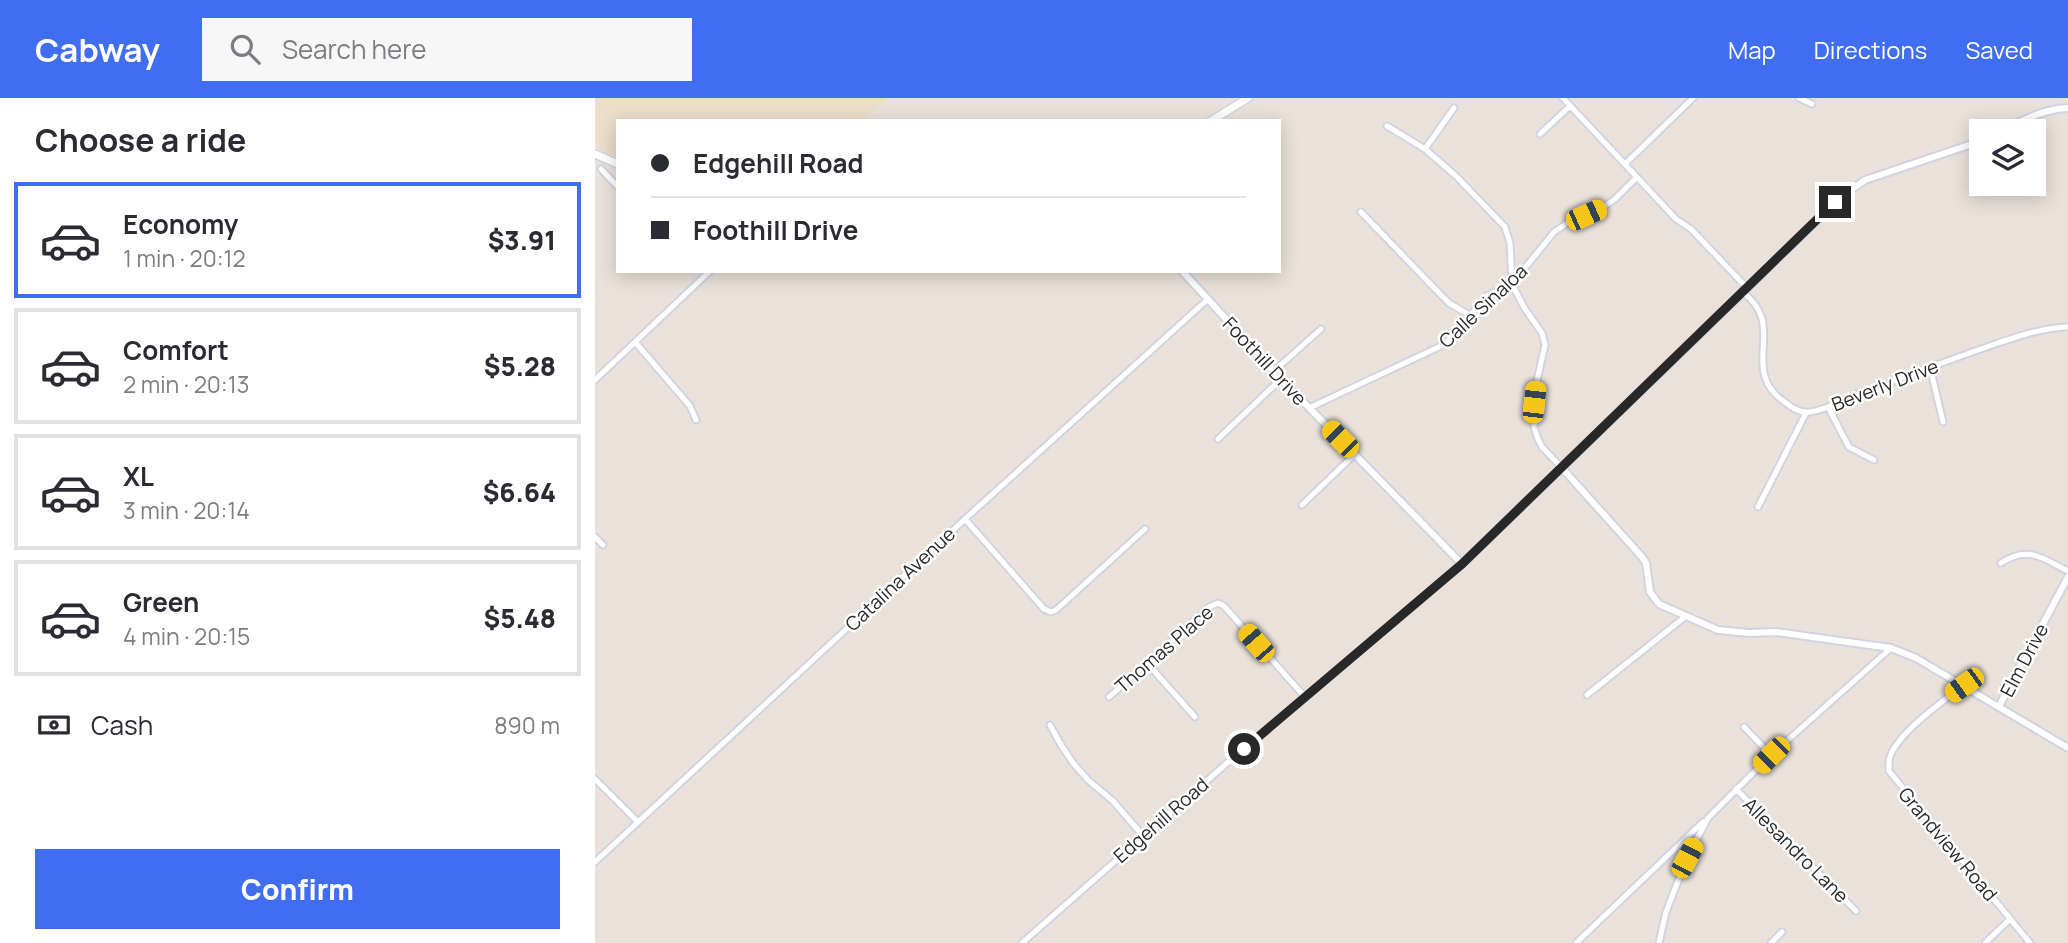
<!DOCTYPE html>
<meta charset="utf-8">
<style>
body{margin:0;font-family:Manrope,sans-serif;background:#f7f7f7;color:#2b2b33;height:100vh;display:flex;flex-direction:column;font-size:26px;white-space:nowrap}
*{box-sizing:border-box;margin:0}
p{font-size:23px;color:#7c7c81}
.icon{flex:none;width:38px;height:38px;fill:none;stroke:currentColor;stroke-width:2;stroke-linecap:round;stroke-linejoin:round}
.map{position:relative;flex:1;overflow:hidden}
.drawer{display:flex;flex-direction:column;background:#fff;width:595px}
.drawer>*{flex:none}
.hud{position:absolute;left:21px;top:21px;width:665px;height:154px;border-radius:0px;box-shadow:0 4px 18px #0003;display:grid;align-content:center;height:154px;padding:0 35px;background:#fff}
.fabs{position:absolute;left:1374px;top:21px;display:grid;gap:14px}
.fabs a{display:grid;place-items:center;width:77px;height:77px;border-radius:0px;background:#fff;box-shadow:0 4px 18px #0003;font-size:35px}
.end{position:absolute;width:32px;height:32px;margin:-16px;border:9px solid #282828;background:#fff;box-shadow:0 0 0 4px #fff}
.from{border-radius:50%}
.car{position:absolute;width:21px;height:42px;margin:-21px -10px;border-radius:9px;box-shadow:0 0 5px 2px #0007;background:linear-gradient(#f5c518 24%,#345 0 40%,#f5c518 0 76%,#345 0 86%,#f5c518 0)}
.hud b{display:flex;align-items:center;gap:24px;height:66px;font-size:26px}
.hud b+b{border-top:2px solid #e1e1e2}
.hud i{width:18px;height:18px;background:#2b2b33}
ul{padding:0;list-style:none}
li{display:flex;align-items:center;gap:21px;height:116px;margin:0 14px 10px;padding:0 21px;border:4px solid #e1e1e2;border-radius:0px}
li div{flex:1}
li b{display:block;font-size:26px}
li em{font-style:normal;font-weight:800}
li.on{border-color:#416df1}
li>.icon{width:63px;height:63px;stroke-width:1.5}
h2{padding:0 35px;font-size:32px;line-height:84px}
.pay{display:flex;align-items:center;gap:18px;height:77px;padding:0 35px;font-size:26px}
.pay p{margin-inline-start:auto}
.primary-button{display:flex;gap:14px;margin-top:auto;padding:14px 35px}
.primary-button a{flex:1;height:80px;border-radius:0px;background:#416df1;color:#fff;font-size:28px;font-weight:800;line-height:80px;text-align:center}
header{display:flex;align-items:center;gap:42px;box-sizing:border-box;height:98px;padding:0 35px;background:#416df1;color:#fff}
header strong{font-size:33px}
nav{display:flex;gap:38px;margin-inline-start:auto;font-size:24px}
.search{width:490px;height:63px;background:#f7f7f7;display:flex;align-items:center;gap:18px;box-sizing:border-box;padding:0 24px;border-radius:0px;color:#7c7c81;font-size:26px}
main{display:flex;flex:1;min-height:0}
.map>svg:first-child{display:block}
</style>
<header>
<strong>Cabway</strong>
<div class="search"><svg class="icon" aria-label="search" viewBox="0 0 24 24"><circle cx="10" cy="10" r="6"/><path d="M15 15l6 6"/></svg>Search here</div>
<nav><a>Map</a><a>Directions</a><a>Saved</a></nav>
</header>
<main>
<section class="drawer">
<h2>Choose a ride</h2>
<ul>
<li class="on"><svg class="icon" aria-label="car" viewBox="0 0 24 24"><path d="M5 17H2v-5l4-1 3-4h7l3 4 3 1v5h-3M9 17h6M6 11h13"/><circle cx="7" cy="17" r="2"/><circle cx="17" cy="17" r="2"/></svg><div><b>Economy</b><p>1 min · 20:12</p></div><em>$3.91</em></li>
<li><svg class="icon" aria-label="car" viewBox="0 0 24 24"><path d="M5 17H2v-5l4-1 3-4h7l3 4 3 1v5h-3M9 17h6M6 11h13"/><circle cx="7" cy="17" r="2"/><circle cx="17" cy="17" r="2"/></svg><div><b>Comfort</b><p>2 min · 20:13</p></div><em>$5.28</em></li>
<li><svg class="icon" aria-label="car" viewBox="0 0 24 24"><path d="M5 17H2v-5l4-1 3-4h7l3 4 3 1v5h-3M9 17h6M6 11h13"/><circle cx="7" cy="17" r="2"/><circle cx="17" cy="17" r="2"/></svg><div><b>XL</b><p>3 min · 20:14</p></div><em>$6.64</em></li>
<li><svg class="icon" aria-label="car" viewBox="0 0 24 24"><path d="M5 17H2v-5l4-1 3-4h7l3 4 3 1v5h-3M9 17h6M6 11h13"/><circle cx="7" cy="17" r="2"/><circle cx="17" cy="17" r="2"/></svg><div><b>Green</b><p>4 min · 20:15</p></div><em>$5.48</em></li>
</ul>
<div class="pay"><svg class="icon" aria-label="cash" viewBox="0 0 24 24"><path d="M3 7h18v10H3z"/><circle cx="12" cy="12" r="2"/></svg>Cash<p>890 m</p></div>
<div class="primary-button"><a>Confirm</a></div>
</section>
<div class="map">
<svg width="1473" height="845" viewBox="0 0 1473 845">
<rect width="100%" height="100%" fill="#eae2da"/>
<path fill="#ebdeca" d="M 0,0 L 293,0 L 281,11 L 260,23 L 23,23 L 23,61 L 0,48 Z"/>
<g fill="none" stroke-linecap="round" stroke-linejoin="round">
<defs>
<path id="minor" d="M 968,0 L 1081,121 L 1096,131 L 1152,190
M 1204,0 L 1217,6
M 792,28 L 830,51 L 861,78 L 910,129 L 915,145 L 917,186 L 930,211 L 947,235 L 950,247 L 941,287 L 939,329 L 943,341 L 947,349 L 967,370
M 945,36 L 975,8
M 830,51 L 859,10
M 1030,66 L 1098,0
M 6,71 L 23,89
M 766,114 L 846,197 L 854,205 L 876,218
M 1147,194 C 1195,228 1141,272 1191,305 C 1198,311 1206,315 1215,314 C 1233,312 1248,301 1265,295 C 1303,281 1342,267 1380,253 C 1410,243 1441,230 1473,229
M 40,244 L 95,308 L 101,322
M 1335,269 L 1348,324
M 679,273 L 726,231
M 0,282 L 115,173
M 1233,309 L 1254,349 L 1279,362
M 714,310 L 848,247 L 866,231 L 884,206 L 893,197 L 917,186 L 959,134 L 974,124 L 1007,110 L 1020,101 L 1042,79
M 623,341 L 686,281
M 707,407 L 760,356
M 1163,409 L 1211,315
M 370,421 L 449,511 L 456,514 L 461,512 L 550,431
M 0,439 L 8,447
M 1406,465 C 1433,447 1447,460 1473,473
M 552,565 L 600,619
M 1369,587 C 1348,603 1307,632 1296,656 C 1293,662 1294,667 1294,673 L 1435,845
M 992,597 L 1091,518
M 514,599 L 614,509 L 623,505 L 629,508 L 710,599
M 455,627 L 466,647 L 478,665 L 494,683 L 518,703 L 548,738
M 1149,629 L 1176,657
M 0,681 L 43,724
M 1141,691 L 1261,813
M 0,764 L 370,421 L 613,201
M 427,845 L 632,665 L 867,466
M 981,845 L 1108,724
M 1064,845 L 1071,814 L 1092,760 L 1113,720 L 1176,657 L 1296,550
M 1176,845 L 1187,834
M 1390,845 L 1415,821"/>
<path id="tertiary" d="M 1406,33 C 1429,22 1448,11 1473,10
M 587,173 L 686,281 L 867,466 L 1246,99 L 1270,82 L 1386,43
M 967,370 L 1047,459 L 1051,465 L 1055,494 L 1064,506 L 1123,532 L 1154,535 L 1181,534 L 1296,550 L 1321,560 L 1473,650
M 1404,608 L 1473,479"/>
<path id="secondary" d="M 616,23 L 653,0
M 0,56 L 23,66"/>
</defs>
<use href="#minor" stroke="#d0d4e1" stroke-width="9"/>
<use href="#tertiary" stroke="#d0d4e1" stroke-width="10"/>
<use href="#secondary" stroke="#d0d4e1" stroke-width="10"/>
<use href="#minor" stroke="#fff" stroke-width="5"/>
<use href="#tertiary" stroke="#fff" stroke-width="6"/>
<use href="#secondary" stroke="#fff" stroke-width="7"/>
</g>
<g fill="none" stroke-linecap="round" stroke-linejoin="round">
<path stroke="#282828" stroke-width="9" d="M 649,651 L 867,466 L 1240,104"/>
</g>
<g text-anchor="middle" stroke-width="5" stroke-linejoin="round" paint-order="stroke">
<g font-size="19" fill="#282828" stroke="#fff">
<text transform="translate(888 208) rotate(-43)" y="7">Calle Sinaloa</text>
<text transform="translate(670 263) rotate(47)" y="7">Foothill Drive</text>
<text transform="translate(1290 287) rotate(-21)" y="7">Beverly Drive</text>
<text transform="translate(305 481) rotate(-43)" y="7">Catalina Avenue</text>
<text transform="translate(569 551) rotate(-41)" y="7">Thomas Place</text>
<text transform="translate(1429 562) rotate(-62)" y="7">Elm Drive</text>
<text transform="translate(566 722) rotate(-41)" y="7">Edgehill Road</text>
<text transform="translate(1353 746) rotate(50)" y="7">Grandview Road</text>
<text transform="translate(1201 752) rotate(45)" y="7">Allesandro Lane</text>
</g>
</g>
</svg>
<div class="fabs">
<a><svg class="icon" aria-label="layers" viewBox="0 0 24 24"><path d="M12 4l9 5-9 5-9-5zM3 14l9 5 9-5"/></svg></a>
</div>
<i class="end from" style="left:649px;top:651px"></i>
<i class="end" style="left:1240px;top:104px"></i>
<i class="car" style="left:991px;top:117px;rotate:66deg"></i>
<i class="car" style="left:939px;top:304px;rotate:6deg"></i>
<i class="car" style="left:745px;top:341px;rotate:315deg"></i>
<i class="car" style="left:661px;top:545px;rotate:319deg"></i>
<i class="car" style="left:1369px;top:587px;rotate:234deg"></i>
<i class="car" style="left:1176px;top:657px;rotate:225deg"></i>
<i class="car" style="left:1092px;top:760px;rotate:28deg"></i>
<div class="hud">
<b><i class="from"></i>Edgehill Road</b>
<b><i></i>Foothill Drive</b>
</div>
</div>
</main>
